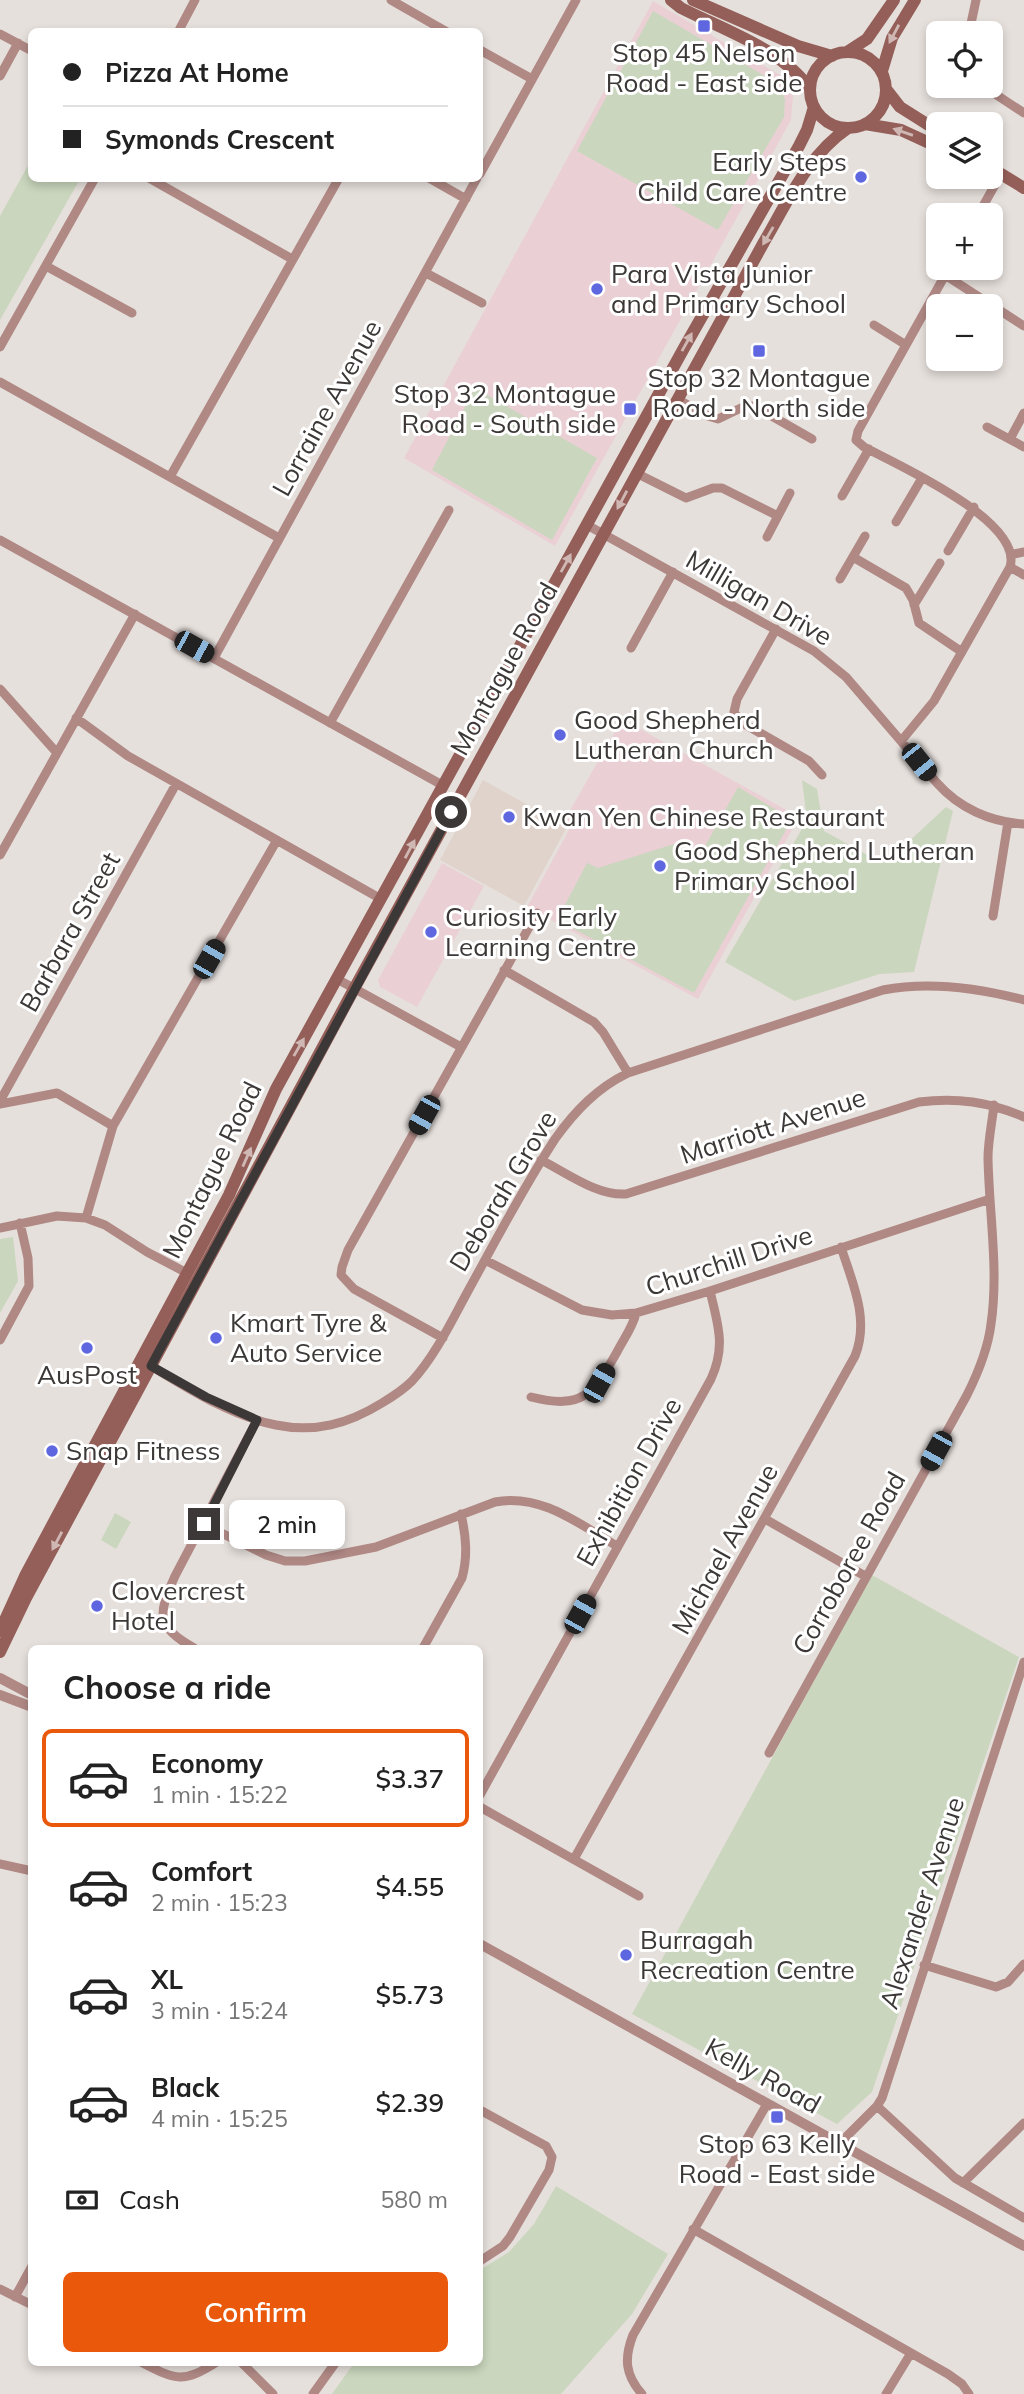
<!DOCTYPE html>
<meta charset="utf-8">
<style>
body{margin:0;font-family:Mulish,sans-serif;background:#f2f2f2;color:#222;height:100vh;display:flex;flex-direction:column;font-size:26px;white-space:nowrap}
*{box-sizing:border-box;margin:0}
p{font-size:23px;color:#767676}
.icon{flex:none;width:38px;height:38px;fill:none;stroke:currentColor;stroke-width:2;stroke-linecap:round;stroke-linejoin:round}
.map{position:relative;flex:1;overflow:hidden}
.details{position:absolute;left:28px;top:1645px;width:455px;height:721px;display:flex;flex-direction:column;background:#fff;border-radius:10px;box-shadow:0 4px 10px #0003}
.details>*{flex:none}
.banner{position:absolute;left:28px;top:28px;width:455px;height:154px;border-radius:10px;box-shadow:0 4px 10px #0003;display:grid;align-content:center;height:154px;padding:0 35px;background:#fff}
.controls{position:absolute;left:926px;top:21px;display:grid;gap:14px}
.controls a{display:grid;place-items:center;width:77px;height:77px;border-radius:10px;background:#fff;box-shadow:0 4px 10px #0003;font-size:35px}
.end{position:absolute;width:32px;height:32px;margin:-16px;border:9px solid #3b3837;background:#fff;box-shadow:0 0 0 4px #fff}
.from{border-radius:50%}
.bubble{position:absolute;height:49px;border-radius:10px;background:#fff;box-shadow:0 4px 10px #0003;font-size:23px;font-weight:600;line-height:49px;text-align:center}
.car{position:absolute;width:21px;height:42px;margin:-21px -10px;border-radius:9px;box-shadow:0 0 5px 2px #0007;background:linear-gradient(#222 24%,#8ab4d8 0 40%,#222 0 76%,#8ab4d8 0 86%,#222 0)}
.banner b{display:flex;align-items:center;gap:24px;height:66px;font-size:26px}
.banner b+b{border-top:2px solid #e0e0e0}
.banner i{width:18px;height:18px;background:#222}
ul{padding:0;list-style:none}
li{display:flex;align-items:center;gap:21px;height:98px;margin:0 14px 10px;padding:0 21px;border:4px solid transparent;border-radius:10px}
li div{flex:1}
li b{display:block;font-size:26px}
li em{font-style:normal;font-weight:600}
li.active{border-color:#ea580c}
li>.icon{width:63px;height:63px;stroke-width:1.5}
h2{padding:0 35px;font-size:32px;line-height:84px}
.pay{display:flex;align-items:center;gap:18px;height:77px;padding:0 35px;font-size:26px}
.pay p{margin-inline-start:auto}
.cta{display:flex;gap:14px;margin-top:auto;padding:14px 35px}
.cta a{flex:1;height:80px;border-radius:10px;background:#ea580c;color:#fff;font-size:28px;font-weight:600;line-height:80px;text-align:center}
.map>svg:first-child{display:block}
</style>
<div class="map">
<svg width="1024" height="2394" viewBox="0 0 1024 2394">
<rect width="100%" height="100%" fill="#e6e0dc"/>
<path fill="#e0d3cb" d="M 483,780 L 567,827 L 524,906 L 440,860 Z"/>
<path fill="#ead0d5" d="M 653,1 L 785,78 L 793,96 L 791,120 L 555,546 L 404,458 Z
M 622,719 L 799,817 L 698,999 L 527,907 L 571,826 L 564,821 Z
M 442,863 L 484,886 L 417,1007 L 380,987 L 378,980 Z"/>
<path fill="#cad6bd" d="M 653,11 L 777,83 L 785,99 L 784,117 L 718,230 L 577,151 Z
M 31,160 L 32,178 L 80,179 L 0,320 L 0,216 Z
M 475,388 L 597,458 L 552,540 L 432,470 Z
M 802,780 L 817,789 L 824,831 L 871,857 L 891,858 L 946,807 L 953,811 L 914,972 L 880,974 L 794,1001 L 725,962 L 807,820 Z
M 738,787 L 792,819 L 694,993 L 557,920 L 587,863 L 598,868 L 674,844 L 699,857 Z
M 13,1237 L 18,1281 L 0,1313 L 0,1239 Z
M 115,1513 L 131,1522 L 116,1549 L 101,1540 Z
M 872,1575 L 1019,1657 L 872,2092 L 837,2124 L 632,2014 Z
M 556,2186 L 668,2254 L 632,2314 L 561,2394 L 332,2394 L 354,2363 L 480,2362 L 480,2270 L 509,2252 L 534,2224 Z"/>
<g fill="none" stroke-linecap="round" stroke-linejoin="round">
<path stroke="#b08985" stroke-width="9" d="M 391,0 L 447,32
M 178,32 L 195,0
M 969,33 L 976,0
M 0,34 L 32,51
M 480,50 L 532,79
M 0,76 L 18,43
M 983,86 L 1024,113
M 480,174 L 576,0
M 149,178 L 292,259
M 429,178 L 466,199
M 978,215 L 1001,174
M 46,266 L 132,313
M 426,273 L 482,303
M 945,275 L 1024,326
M 874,325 L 906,345
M 0,347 L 95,178
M 0,382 L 279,538
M 677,399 L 708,416 L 718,419 L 743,407 L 754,406 L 812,439
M 987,427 L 1024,447
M 1010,439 L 1024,413
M 636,473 L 686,498 L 713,488 L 722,488 L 778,516
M 171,475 L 339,178
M 842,496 L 869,449
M 896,522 L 922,478
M 587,525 L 814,651 L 846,677 L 937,783 C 959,808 990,822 1024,824
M 767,537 L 790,493
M 0,540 L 444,786
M 948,551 L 974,507
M 1014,554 L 1024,552
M 853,557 L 906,588 L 913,600 L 919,623 L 962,652
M 1010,567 L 1024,575
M 840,579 L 865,536
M 914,605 L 940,563
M 776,629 L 737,699 L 734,712 L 741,722 L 809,761 L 822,775
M 631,648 L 673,572
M 214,658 L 477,178
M 0,689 L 57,753
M 76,718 L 128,756 L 381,899
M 330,723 L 449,510
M 902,740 L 934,701 L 1010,567 C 1024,521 896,464 864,447 L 856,440 L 858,431 L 949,268
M 0,855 L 135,614
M 993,916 L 1008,822
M 504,970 L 594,1022 L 603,1032 L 628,1073
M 337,979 L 461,1047
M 0,1101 L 176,784
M 0,1104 L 57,1093 L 113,1126
M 541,1160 C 567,1173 597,1196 626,1194 L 919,1102 C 957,1097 989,1102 1024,1117
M 86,1218 L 113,1126 L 277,840
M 0,1228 L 57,1216 L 86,1218 L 105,1225 L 147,1252 L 187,1273
M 485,1260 L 582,1310 L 612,1315 L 636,1313 L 710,1291 L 990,1199
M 443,1338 L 354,1289 L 341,1275 L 342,1267 L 348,1250 L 537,913
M 0,1340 L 29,1286 L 28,1258 L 20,1223
M 151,1366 C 189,1389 231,1416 276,1425 C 315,1433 348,1424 382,1403 C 392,1397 403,1390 412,1381 C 435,1356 451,1322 468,1291 C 496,1240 523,1188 555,1139 C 575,1111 597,1088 628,1073 L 883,990 C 929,981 979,988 1024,1000
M 531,1397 C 583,1410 593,1394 617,1352 C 623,1340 633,1327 636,1313
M 765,1519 L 865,1576
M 203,1524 L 266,1555 L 285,1561 L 305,1561 L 376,1547 L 495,1502 C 541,1493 579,1524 617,1546
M 194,1648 C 155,1626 158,1614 175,1576 L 257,1420
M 423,1648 L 462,1578 C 468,1556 466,1536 461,1514
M 769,1753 L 967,1395 C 978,1373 988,1349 991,1324 C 999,1270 989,1213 988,1158 C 988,1141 992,1123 994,1105
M 480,1795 L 711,1379 C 726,1346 718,1325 710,1291
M 480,1807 L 639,1896
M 574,1859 L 855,1356 C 870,1319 852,1282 841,1247
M 0,1864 L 32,1871
M 924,1965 L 996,1987 L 1008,1982 L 1024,1964
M 877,2106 L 955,2178 L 1024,2218
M 480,2110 L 546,2146 L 552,2157 L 549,2170 L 510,2237 L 503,2246 L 480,2261
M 839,2144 L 877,2106 L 882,2098 L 1024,1662
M 963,2183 L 1024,2123
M 693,2229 L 948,2374 L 962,2384 L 969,2394
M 0,2289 L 32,2305
M 15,2297 L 32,2266
M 141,2362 C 176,2380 182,2384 217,2362
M 241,2362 L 273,2394
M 313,2394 L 336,2362
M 642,2394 C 625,2375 624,2358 633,2335 L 767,2104
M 886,2394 L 911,2353"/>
<path stroke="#b08985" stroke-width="10" d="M 0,1678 L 32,1695
M 0,1695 L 32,1707
M 480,1944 L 1024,2246"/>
<path stroke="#955f59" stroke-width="12" d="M 671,0 L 681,8 C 724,30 782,49 810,89
M 693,0 L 798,46 L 832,56
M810 90a38 38 0 1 1 76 0a38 38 0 1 1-76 0Z
M 847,52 L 867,39 L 894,0
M 882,71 L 892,38 L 915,0
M 886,89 L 900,107 L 938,131
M 865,124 L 901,130 L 938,147
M 990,171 L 1001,174 L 1024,188
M 0,1631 L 26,1574 L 229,1195 L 276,1089 L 684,348 L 799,146 L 807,130 L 814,107
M 0,1652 L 26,1598 L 354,989 L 764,242 C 788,201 808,155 848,128"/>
</g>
<defs><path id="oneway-solid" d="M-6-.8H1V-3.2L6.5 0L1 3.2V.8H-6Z" transform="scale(1.75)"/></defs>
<g fill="#cfb7b4">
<use href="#oneway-solid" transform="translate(894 34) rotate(118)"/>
<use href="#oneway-solid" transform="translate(903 132) rotate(-161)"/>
<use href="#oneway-solid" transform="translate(768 236) rotate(120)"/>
<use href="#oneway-solid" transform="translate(687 342) rotate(-61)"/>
<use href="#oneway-solid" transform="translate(622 500) rotate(118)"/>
<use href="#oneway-solid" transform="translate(566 563) rotate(-61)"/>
<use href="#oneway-solid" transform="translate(410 849) rotate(-62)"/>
<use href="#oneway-solid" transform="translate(299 1047) rotate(-60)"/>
<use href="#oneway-solid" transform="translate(247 1157) rotate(-66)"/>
<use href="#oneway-solid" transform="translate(57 1541) rotate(118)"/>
</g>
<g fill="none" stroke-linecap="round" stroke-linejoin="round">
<path stroke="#3b3837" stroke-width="9" d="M 204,1524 L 257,1420 L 206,1397 L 151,1366 L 451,812"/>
</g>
<g fill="#5e67df" stroke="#fff" stroke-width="2.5">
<rect x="697" y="19" width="14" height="14" rx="3.5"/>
<circle cx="861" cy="177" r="7"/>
<circle cx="597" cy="289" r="7"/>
<rect x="752" y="344" width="14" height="14" rx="3.5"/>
<rect x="623" y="402" width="14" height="14" rx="3.5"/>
<circle cx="560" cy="735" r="7"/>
<circle cx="509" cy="817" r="7"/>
<circle cx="660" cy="866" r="7"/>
<circle cx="431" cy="932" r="7"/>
<circle cx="216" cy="1338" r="7"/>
<circle cx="87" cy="1348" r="7"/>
<circle cx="52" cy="1451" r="7"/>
<circle cx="97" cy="1606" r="7"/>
<circle cx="626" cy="1955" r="7"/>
<rect x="770" y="2110" width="14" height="14" rx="3.5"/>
</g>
<g text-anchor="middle" stroke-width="6" stroke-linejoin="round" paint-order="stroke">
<g font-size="26" fill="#3b3837" stroke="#fff" text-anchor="start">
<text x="704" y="62" text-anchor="middle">Stop 45 Nelson<tspan x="704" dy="30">Road - East side</tspan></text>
<text x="847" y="171" text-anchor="end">Early Steps<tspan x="847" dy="30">Child Care Centre</tspan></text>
<text x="611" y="283">Para Vista Junior<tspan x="611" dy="30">and Primary School</tspan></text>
<text x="759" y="387" text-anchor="middle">Stop 32 Montague<tspan x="759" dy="30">Road - North side</tspan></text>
<text x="616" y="403" text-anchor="end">Stop 32 Montague<tspan x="616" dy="30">Road - South side</tspan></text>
<text x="574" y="729">Good Shepherd<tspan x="574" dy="30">Lutheran Church</tspan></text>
<text x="523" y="826">Kwan Yen Chinese Restaurant</text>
<text x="674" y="860">Good Shepherd Lutheran<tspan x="674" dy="30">Primary School</tspan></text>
<text x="445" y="926">Curiosity Early<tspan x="445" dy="30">Learning Centre</tspan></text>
<text x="230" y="1332">Kmart Tyre &amp;<tspan x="230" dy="30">Auto Service</tspan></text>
<text x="87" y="1384" text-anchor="middle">AusPost</text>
<text x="66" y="1460">Snap Fitness</text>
<text x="111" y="1600">Clovercrest<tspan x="111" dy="30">Hotel</tspan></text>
<text x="640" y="1949">Burragah<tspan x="640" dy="30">Recreation Centre</tspan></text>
<text x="777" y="2153" text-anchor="middle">Stop 63 Kelly<tspan x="777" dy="30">Road - East side</tspan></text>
</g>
<g font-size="26" fill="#3b3837" stroke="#fff">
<text transform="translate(327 408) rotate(-61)" y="9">Lorraine Avenue</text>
<text transform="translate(759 598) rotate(30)" y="9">Milligan Drive</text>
<text transform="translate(504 669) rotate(-61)" y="9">Montague Road</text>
<text transform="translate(70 932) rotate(-61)" y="9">Barbara Street</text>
<text transform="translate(773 1126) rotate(-18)" y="9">Marriott Avenue</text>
<text transform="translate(212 1170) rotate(-64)" y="9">Montague Road</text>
<text transform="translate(503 1191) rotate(-59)" y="9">Deborah Grove</text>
<text transform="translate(729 1261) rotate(-18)" y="9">Churchill Drive</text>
<text transform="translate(629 1482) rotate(-61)" y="9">Exhibition Drive</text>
<text transform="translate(725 1549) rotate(-61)" y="9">Michael Avenue</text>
<text transform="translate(849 1563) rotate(-61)" y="9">Corroboree Road</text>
<text transform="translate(922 1903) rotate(-72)" y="9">Alexander Avenue</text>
<text transform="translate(763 2076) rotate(29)" y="9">Kelly Road</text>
</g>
</g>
</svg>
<div class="controls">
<a><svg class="icon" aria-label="locate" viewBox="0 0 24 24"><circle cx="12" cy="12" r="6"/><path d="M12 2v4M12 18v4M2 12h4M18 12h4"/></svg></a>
<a><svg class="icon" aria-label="layers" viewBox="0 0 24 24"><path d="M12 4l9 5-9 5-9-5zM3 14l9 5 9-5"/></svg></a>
<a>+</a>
<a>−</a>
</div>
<i class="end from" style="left:451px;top:812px"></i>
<i class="end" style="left:204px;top:1524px"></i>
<div class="bubble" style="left:229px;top:1500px;width:116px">2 min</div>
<i class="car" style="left:194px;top:647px;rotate:119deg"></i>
<i class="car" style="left:919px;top:762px;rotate:141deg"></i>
<i class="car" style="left:209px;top:959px;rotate:30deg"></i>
<i class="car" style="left:424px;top:1115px;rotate:209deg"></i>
<i class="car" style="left:599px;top:1383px;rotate:29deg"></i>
<i class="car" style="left:936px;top:1451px;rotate:209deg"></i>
<i class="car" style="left:580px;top:1614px;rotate:29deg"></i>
<div class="banner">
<b><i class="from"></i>Pizza At Home</b>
<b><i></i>Symonds Crescent</b>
</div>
<section class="details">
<h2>Choose a ride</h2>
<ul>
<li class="active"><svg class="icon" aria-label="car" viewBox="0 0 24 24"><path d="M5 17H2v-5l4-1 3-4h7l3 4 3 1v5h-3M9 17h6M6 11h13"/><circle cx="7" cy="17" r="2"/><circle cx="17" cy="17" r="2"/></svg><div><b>Economy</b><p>1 min · 15:22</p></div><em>$3.37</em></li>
<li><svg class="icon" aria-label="car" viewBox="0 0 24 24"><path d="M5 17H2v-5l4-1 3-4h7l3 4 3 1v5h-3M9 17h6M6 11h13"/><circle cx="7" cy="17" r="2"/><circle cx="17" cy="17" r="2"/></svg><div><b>Comfort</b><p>2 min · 15:23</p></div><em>$4.55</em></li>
<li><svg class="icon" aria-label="car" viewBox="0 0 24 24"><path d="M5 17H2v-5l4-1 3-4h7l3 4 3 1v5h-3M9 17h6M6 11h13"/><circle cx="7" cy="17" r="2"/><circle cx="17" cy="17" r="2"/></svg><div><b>XL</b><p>3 min · 15:24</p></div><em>$5.73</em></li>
<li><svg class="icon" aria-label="car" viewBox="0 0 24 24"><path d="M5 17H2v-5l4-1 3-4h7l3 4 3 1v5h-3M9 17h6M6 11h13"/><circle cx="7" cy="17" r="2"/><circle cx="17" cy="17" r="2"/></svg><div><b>Black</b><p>4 min · 15:25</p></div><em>$2.39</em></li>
</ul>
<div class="pay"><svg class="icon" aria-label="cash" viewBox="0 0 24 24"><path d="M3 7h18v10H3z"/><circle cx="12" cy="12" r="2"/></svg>Cash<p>580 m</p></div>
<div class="cta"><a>Confirm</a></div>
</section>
</div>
